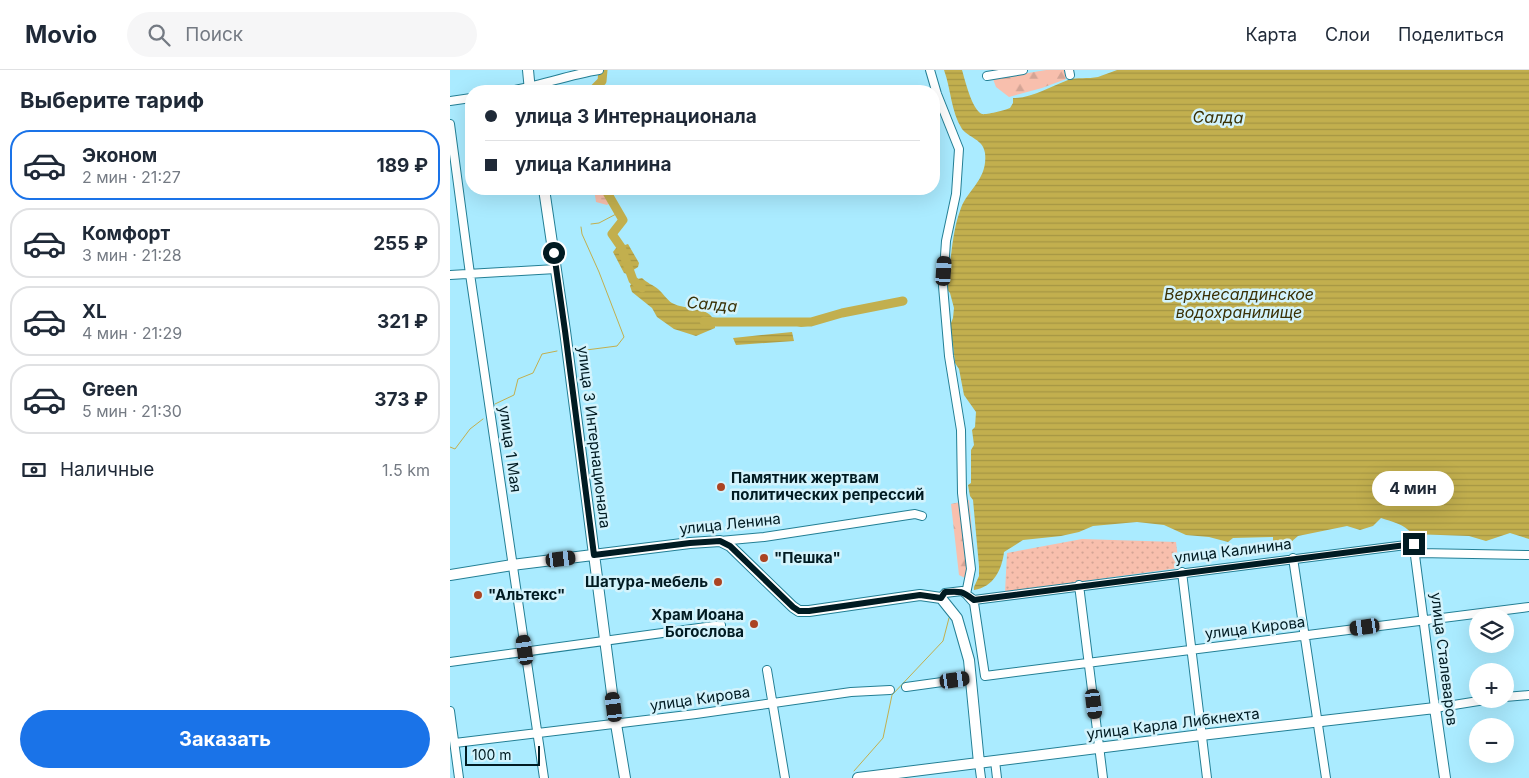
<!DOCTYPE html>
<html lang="ru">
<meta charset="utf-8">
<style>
body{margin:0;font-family:Inter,sans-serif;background:#f6f6f7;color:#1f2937;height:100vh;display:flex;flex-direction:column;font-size:19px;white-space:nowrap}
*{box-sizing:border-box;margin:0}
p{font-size:16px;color:#747a83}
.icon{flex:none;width:28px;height:28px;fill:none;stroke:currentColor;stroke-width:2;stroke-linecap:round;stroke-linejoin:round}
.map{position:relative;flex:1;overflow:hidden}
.details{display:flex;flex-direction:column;background:#fff;width:450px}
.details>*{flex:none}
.hud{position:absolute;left:15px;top:15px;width:475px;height:110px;border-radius:20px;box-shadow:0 5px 20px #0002;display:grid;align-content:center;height:110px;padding:0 20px;background:#fff}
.controls{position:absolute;left:1019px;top:538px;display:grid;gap:10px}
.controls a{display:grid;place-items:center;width:45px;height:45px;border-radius:50%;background:#fff;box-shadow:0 5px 20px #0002;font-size:25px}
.scale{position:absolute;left:15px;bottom:12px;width:75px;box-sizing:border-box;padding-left:5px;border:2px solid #011b22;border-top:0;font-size:14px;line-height:18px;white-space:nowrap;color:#011b22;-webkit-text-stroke:4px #d3f3fc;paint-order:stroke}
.end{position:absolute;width:22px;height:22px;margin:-11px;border:6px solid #011b22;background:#fff;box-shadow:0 0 0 2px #fff}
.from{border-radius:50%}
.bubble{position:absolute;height:35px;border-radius:18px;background:#fff;box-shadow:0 5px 20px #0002;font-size:16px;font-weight:700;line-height:35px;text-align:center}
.car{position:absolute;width:15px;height:30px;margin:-15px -8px;border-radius:6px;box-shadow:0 0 4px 1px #0007;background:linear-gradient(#222 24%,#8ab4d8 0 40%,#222 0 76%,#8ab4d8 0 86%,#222 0)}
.hud b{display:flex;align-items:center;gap:18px;height:48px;font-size:19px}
.hud b+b{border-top:1px solid #e0e1e3}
.hud i{width:12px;height:12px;background:#1f2937}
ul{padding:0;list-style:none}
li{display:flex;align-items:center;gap:15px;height:70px;margin:0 10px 8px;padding:0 10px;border:2px solid #e0e1e3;border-radius:20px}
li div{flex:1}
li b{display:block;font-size:19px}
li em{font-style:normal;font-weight:700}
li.on{border-color:#1a73e8}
li>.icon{width:45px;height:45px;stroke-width:1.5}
h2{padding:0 20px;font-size:22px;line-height:60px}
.pay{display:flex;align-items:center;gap:12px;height:55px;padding:0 20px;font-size:19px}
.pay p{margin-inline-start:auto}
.button{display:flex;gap:10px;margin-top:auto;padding:10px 20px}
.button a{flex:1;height:58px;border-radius:30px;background:#1a73e8;color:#fff;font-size:20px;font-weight:700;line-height:58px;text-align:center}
header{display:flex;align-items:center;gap:30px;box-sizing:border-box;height:70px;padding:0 25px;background:#fff;border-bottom:1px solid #e0e1e3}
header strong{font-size:24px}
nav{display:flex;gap:28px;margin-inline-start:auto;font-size:18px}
.search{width:350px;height:45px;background:#f6f6f7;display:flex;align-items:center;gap:12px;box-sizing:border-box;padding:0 18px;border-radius:28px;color:#747a83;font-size:19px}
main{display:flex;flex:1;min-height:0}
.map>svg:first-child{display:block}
</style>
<header>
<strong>Movio</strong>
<div class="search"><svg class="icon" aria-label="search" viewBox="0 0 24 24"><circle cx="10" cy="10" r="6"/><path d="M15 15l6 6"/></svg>Поиск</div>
<nav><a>Карта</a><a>Слои</a><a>Поделиться</a></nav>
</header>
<main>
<section class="details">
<h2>Выберите тариф</h2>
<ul>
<li class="on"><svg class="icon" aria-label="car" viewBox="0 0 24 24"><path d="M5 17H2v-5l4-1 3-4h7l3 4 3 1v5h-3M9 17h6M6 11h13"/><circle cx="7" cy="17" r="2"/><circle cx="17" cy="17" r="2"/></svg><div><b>Эконом</b><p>2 мин · 21:27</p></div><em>189 ₽</em></li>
<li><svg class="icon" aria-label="car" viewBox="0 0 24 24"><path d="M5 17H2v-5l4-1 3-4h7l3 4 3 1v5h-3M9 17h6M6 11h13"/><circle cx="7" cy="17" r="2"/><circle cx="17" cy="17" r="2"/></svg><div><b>Комфорт</b><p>3 мин · 21:28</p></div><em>255 ₽</em></li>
<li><svg class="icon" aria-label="car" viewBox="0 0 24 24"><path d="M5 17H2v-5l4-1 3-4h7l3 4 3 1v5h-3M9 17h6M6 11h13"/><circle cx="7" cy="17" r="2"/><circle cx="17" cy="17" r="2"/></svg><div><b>XL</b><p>4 мин · 21:29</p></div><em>321 ₽</em></li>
<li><svg class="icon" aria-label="car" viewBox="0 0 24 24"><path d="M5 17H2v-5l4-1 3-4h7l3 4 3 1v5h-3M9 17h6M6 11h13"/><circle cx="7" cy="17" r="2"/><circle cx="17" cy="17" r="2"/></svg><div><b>Green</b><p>5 мин · 21:30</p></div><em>373 ₽</em></li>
</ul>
<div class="pay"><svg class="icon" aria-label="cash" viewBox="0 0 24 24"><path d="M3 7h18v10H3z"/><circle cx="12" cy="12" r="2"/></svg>Наличные<p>1.5 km</p></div>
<div class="button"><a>Заказать</a></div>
</section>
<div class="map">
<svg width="1079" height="708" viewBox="0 0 1079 708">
<defs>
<pattern id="forest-firs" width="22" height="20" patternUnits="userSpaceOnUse" patternTransform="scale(1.25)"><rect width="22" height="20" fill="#f8bfad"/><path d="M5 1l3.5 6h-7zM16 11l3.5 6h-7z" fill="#d3a495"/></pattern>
<pattern id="wetland-marsh" width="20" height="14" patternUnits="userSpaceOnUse" patternTransform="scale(1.25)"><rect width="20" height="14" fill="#f8bfad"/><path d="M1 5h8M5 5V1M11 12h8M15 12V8" fill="none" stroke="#d3a495"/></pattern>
<pattern id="park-dots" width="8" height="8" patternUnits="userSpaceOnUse" patternTransform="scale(1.25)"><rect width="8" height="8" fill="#f8bfad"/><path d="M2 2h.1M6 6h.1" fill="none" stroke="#d3a495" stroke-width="1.8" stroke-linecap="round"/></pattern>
<pattern id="water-rules" width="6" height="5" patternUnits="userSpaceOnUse" patternTransform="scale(1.25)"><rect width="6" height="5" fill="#c2af4e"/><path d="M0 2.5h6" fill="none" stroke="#a59644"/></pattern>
</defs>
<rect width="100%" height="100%" fill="#aaebff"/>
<path fill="url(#forest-firs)" d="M 596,0 L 614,0 L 616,9 L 592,18 L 559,27 L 546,17 L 543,9 Z
M 519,430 L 524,481 L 515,508 L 509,505 L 501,434 Z"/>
<path fill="url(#wetland-marsh)" d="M 144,119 L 162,119 L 165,130 L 157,135 L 146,132 Z"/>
<path fill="url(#park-dots)" d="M 632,469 L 726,472 L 729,498 L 555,522 L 557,483 Z"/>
<path fill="url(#water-rules)" d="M 494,0 L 512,0 C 515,10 522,40 532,44 C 536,45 556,40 560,38 L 563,33 L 563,28 C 583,28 599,17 618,10 C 627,7 638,9 648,7 C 654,5 661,2 667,0 L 1079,0 L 1079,469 L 1060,463 L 1036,471 L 1019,466 L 962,464 C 954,454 943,452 931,448 L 923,456 L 910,460 L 897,456 L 848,466 L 841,472 L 823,472 L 823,467 L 783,468 L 778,472 L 759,467 L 736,465 L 714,455 L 687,452 L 643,456 L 629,462 L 611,466 L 573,470 L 554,482 C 552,499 544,517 524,520 L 524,517 L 529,506 L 529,496 L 523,430 L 520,426 L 518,415 L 521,413 L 521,380 L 524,375 L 522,360 L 525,357 L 526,342 L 514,325 L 509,299 L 505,293 L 503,275 L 499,258 L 503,248 L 504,238 L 500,223 L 496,218 C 502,191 501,164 511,138 C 518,119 538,109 535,83 C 533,69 519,68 512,59 C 501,42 501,19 494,0 Z
M 178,174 L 189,193 L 188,197 L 177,204 L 174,203 L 163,182 L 166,178 Z
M 192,208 C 197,213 203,215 208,219 C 213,223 217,230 222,233 C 236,241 266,235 265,258 L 246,266 L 224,259 L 207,247 L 202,238 L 182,222 L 180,216 L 183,210 Z
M 336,249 L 357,249 L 361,252 L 358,256 L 351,257 L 331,252 Z
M 342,262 L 344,271 L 286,275 L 283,268 Z"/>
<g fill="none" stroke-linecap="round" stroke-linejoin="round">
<path stroke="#c2af4e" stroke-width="1" d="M 141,154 L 149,153 L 168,143
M 128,278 L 136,280 L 167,276 L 174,267 L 149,202 L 132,164 L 131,157
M 45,334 L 64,325 L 68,309 L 83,303 L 92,284 L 107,281
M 0,377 L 5,379 L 20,359 L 33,349
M 404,701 L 433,668 L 442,625 L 493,571 L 499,548"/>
<path stroke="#c2af4e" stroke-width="9" d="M 142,21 L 152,11 L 153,0
M 155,119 L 173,150 L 162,164 L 171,177 L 183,210 L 192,218
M 254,251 L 266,252 L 361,252 L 392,243 L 453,231"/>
<defs>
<path id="minor" d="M 480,0 L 487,24 L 509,79 L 506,124 L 496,171 L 493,216 L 499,286 L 511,360 L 512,423 L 521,499 L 516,524 L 524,533 L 535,606 L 1079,537
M 619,0 L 620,5
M 537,6 L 573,0
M 59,21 C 89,16 118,5 149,0
M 0,31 L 21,28
M 0,54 L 20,204 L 94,708
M 0,205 L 106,199
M 270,471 L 314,467 L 465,444 L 472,446
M 964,478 L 985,638 L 1041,629
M 843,488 L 876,708
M 732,502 L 757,708
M 629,515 L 653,708
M 491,528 L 495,523 L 512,521 L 524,530 L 964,474 L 969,483 L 1079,485
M 0,592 L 271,555
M 317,600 L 335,708
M 456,617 L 521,608
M 1055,627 L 1079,625
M 0,641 L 9,708
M 5,673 L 246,644 L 401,622 L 440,620
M 545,691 L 547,708
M 529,693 L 531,708"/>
<path id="major" d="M 78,0 L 80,21
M 94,119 L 115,261 L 166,654 L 175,708
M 0,505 L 62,495 L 240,473 L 270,471 L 280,476 L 343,537 L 349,541 L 359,541 L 470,525 L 491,528 L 507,548 L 519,590 L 529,693
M 408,708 L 751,665 L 985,638 L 995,708"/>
</defs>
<use href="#minor" stroke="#237f95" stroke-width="10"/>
<use href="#major" stroke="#237f95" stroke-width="12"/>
<use href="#minor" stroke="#fff" stroke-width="8"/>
<use href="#major" stroke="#fff" stroke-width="10"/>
</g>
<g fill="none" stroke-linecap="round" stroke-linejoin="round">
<path stroke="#011b22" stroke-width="6" d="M 104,183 L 115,261 L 144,485 L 240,473 L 270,471 L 280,476 L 343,537 L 349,541 L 359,541 L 470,525 L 491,528 L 495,522 C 511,521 512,521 524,530 L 964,474"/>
</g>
<g fill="#ab4422" stroke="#d3f3fc" stroke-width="2">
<circle cx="271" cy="417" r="5"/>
<circle cx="314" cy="488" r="5"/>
<circle cx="268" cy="512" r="5"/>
<circle cx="28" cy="525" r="5"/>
<circle cx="304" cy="554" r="5"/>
</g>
<g text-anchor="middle" stroke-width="5" stroke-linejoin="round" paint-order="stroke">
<g font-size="15" fill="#011b22" stroke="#d3f3fc">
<text transform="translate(144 367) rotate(83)" y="5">улица 3 Интернационала</text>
<text transform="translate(60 379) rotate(82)" y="5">улица 1 Мая</text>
<text transform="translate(280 454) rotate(-6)" y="5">улица Ленина</text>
<text transform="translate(783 481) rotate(-7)" y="5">улица Калинина</text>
<text transform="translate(805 558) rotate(-7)" y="5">улица Кирова</text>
<text transform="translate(994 589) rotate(83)" y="5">улица Сталеваров</text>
<text transform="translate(250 629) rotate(-8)" y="5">улица Кирова</text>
<text transform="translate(723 654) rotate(-7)" y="5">улица Карла Либкнехта</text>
</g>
<g font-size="15" font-weight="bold" fill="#011b22" stroke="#d3f3fc" text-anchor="start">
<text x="281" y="413">Памятник жертвам<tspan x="281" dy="17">политических репрессий</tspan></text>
<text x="324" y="493">"Пешка"</text>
<text x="258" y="517" text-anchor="end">Шатура-мебель</text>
<text x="38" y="530">"Альтекс"</text>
<text x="294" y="550" text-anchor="end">Храм Иоана<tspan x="294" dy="17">Богослова</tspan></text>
</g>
<g font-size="16" font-style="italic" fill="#3a3106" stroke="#d3f3fc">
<text transform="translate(768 47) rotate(1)" y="6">Салда</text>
<text x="789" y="230">Верхнесалдинское<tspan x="789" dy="18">водохранилище</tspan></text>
<text transform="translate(262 234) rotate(5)" y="6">Салда</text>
</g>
</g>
</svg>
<div class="controls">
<a><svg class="icon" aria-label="layers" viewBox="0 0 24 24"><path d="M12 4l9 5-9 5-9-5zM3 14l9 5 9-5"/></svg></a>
<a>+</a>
<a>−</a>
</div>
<div class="scale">100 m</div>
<i class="end from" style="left:104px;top:183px"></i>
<i class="end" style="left:964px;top:474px"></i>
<div class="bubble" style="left:922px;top:401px;width:82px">4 мин</div>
<i class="car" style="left:494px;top:201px;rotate:4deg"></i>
<i class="car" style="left:111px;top:489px;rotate:83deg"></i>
<i class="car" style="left:915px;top:557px;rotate:262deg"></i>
<i class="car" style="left:75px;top:580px;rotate:352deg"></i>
<i class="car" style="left:505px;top:610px;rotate:82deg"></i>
<i class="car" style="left:644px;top:634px;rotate:173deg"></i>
<i class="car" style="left:164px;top:637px;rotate:353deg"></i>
<div class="hud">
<b><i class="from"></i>улица 3 Интернационала</b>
<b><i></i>улица Калинина</b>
</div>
</div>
</main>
